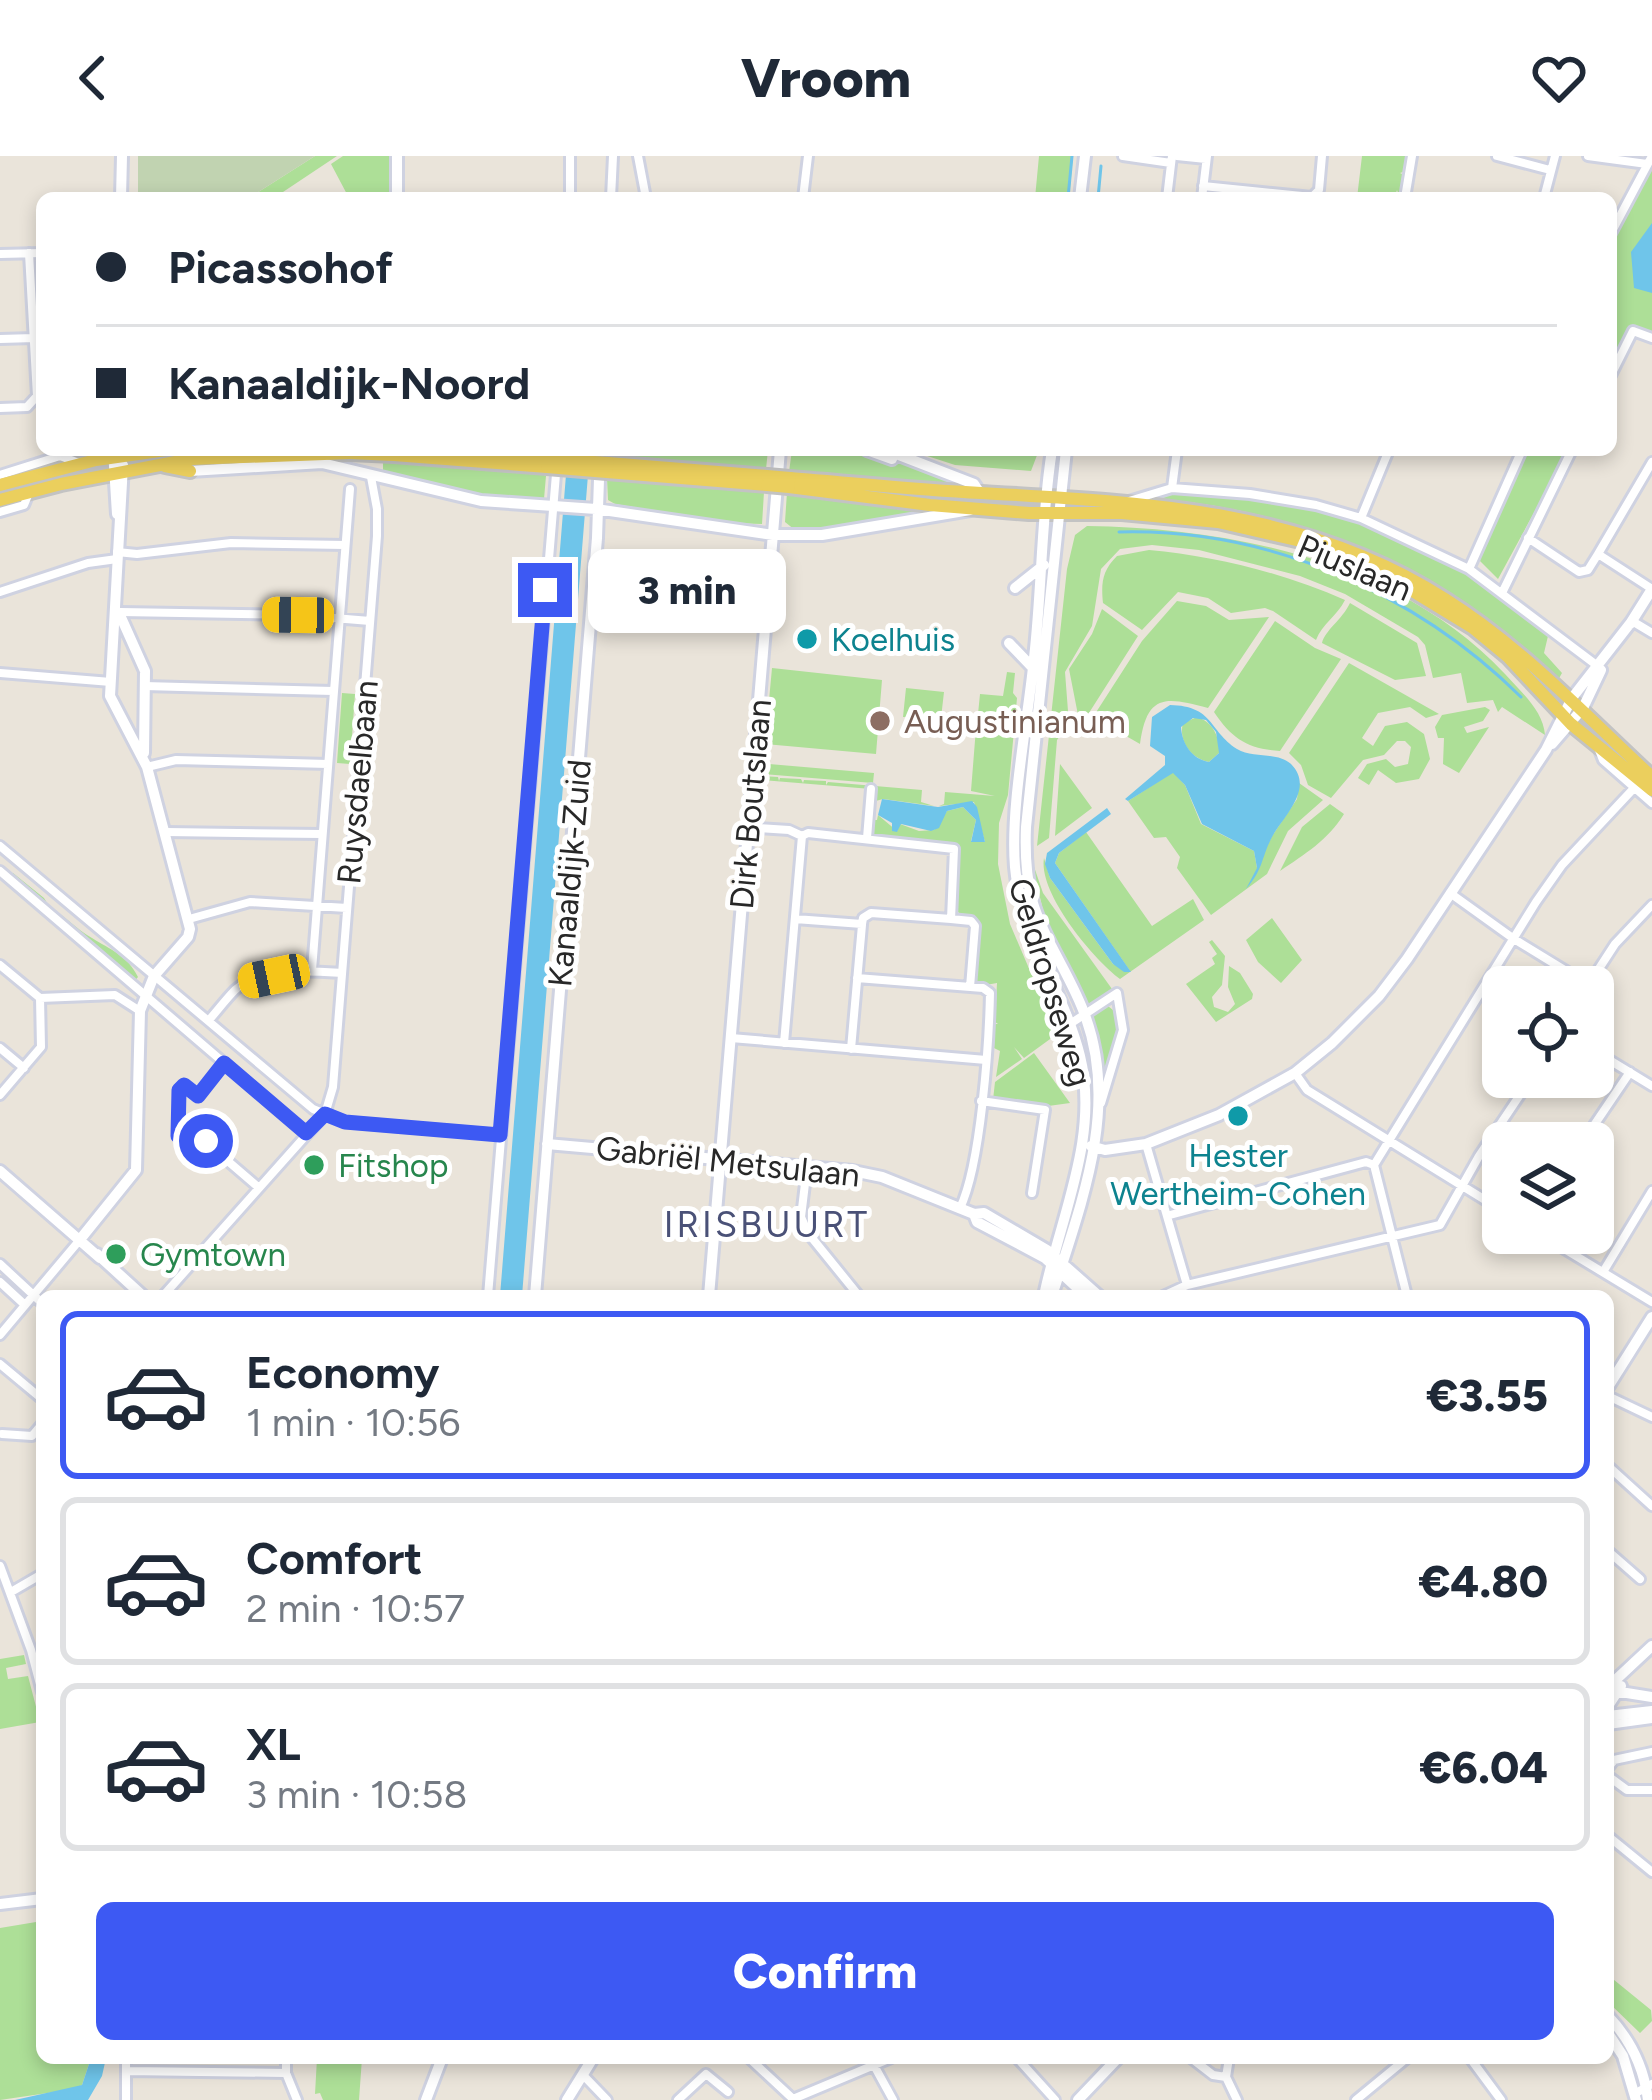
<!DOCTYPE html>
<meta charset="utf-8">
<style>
body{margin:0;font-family:Figtree,sans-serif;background:#f2f2f3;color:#1f2937;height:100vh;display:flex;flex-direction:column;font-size:45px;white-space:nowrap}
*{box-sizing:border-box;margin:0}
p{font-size:39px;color:#747a83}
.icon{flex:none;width:66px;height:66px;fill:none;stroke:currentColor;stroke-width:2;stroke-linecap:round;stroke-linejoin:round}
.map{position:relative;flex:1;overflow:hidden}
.side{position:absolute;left:36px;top:1134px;width:1578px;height:774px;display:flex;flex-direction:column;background:#fff;border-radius:18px;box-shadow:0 6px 18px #0003}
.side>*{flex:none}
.hud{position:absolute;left:36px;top:36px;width:1581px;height:264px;border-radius:18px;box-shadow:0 6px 18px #0003;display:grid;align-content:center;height:264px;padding:0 60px;background:#fff}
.fabs{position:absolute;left:1482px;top:810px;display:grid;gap:24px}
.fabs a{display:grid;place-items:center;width:132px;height:132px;border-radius:18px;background:#fff;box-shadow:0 6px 18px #0003;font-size:60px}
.end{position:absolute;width:54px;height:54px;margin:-27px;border:15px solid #3d59f3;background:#fff;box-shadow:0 0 0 6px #fff}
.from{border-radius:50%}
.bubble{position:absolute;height:84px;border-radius:18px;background:#fff;box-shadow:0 6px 18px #0003;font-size:39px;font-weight:800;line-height:84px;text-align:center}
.car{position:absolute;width:36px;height:72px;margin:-36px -18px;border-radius:15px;box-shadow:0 0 9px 3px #0007;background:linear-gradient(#f5c518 24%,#345 0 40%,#f5c518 0 76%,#345 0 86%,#f5c518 0)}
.hud b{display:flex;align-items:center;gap:42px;height:114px;font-size:45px}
.hud b+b{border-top:3px solid #e0e1e3}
.hud i{width:30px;height:30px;background:#1f2937}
ul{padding:21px 0 0;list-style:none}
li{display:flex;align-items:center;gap:36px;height:168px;margin:0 24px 18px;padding:0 36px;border:6px solid #e0e1e3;border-radius:18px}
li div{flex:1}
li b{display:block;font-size:45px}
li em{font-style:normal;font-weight:800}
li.on{border-color:#3d59f3}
li>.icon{width:108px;height:108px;stroke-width:1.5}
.cta{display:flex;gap:24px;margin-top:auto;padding:24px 60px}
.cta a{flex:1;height:138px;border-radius:18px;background:#3d59f3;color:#fff;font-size:48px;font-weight:800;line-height:138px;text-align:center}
header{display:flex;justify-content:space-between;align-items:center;height:156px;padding:0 60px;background:#fff;font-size:54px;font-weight:800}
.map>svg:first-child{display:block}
</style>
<header><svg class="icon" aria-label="back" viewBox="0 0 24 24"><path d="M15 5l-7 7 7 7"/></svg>Vroom<svg class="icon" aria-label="heart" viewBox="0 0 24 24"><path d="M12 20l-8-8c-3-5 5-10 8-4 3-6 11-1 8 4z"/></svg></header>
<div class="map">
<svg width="1652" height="1944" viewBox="0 0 1652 1944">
<rect width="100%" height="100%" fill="#eae4da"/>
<path fill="#addf97" d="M 315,0 L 337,0 L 274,42 L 249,42 Z
M 343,0 L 393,0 L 392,42 L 349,42 L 331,8 Z
M 1039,0 L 1073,0 L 1069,42 L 1035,42 Z
M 1362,0 L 1409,0 L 1406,15 L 1400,17 L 1404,19 L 1400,42 L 1397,34 L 1394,42 L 1357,42 Z
M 1652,8 L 1652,177 L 1634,173 L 1611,211 L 1611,89 Z
M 610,294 L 768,294 L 766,313 L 618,305 L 618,300 L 608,299 Z
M 792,294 L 855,294 L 897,307 L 905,305 L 969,330 L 789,316 Z
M 909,294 L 1039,294 L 1031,315 L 955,309 Z
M 1526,294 L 1568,294 L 1498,423 L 1480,405 C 1486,365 1509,329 1526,294 Z
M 383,305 L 467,308 L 539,317 L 546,320 L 544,343 L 453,336 L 383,316 Z
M 607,322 L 764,336 L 762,368 L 728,367 L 615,348 L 608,344 Z
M 787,336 L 939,353 L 833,372 L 795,374 L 785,366 Z
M 1179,336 C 1278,344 1384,360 1468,418 C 1495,437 1522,459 1548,480 L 1544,497 L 1562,517 L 1558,524 C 1507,488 1454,441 1400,412 C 1325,371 1237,349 1152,342 Z
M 1087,370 C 1234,372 1400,406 1505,518 C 1521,536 1543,554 1545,579 L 1502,551 L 1498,556 L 1493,544 L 1467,547 L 1461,517 L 1433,522 L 1425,489 L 1418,481 L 1345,438 L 1300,420 L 1199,394 L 1152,389 L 1120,393 L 1101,413 L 1092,470 L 1065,516 L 1069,568 L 1057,584 L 1049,682 L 1037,690 L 1067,413 L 1075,379 Z
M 1149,394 C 1215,400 1284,417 1345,444 C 1337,460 1322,468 1316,484 L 1273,455 L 1265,452 L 1231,457 L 1208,442 L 1178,436 L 1142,474 L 1103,447 C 1101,427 1102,415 1117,400 Z
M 1177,445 L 1206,450 L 1229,464 L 1269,461 L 1208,552 C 1166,541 1147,537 1140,588 L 1093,561 L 1142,485 Z
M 1350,447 L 1417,487 L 1426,520 L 1395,524 L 1322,487 C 1325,474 1342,464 1350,447 Z
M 1102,453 L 1138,480 L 1087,560 L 1078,559 L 1069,513 L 1092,478 Z
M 1275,465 L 1315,492 L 1341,503 L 1280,595 C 1248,593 1232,583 1214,556 Z
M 1349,507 L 1439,558 L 1426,562 L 1410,551 L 1378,557 L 1362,582 L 1373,590 L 1385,570 L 1407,566 L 1424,578 L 1430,603 L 1419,623 L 1396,627 L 1378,614 L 1369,629 L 1358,622 L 1367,608 L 1386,603 L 1395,611 L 1408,608 L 1411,591 L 1405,585 L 1397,585 L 1384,599 L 1363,604 L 1331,642 L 1308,629 L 1301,609 L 1289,597 Z
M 772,512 L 882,524 L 876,598 L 765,588 Z
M 1007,516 L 1015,517 L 1013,537 L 1017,542 L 1008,639 L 999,667 L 998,708 L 1010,768 L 1057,878 L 1024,902 L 1014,891 L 1022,903 L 996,921 L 1000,895 L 994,892 L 995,868 L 998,868 L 995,866 L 997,827 L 980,830 L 974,824 L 978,770 L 955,754 L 959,693 L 950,686 L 875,680 L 870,675 L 871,664 L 877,664 L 878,659 L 897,675 L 900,668 L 919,675 L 934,674 L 947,655 L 963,651 L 976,664 L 971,685 L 985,686 L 974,646 L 939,650 L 944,648 L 945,636 L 995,640 L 971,635 L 976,572 L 991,563 L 983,557 L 977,568 L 980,538 L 1003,540 Z
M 906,532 L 944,536 L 941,562 L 903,561 Z
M 342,537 L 355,538 L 350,608 L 337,607 Z
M 1485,551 L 1490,554 L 1483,565 L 1464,571 L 1467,577 L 1489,571 L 1459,617 L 1443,608 L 1444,582 L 1438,582 L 1435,571 L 1442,559 Z
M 1197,561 C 1213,566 1220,581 1219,597 L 1209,606 C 1191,603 1178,585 1183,567 Z
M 764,601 L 768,602 L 769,608 L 874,617 L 873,627 L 763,618 Z
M 1060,608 L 1092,652 L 1055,680 Z
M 1173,616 L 1185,629 L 1201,668 L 1254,695 L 1257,712 L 1250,726 L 1272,680 L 1297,643 L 1299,627 L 1323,644 L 1288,675 L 1267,718 L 1211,759 L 1177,712 L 1180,701 L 1166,681 L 1154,682 L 1128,645 Z
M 762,620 L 778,621 L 779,625 L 780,622 L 801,623 L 803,627 L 804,624 L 826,625 L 826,629 L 828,626 L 922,634 L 921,646 L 934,650 L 883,643 L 872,646 L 871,633 L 762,624 Z
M 1330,648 L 1344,658 C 1328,684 1305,698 1280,715 L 1302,671 Z
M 1086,676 L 1152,770 L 1193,743 L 1204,764 L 1120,823 C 1093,803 1038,737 1044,702 L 1050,722 L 1113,808 L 1130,815 L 1055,707 L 1059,697 Z
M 1030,699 L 1043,737 L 1112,833 L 1089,850 L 1046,767 Z
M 13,717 L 44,742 L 50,752 C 66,760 76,773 92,782 C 111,794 127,799 138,821 L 133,827 L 10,720 Z
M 1272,762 L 1302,804 L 1281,827 L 1258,806 L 1246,784 Z
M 1212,784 L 1225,800 L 1222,829 L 1212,841 L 1214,851 L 1228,856 L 1235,848 L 1228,831 L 1229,810 L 1240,817 L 1253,838 L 1252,843 L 1216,866 L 1186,828 L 1215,808 L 1212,802 L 1217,798 L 1209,786 Z
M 1108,850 L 1119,859 L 1120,868 L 1104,933 L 1090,862 Z
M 1034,897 L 1070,947 L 1041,951 L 993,944 L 995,926 Z
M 24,1499 L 26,1508 L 6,1512 L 8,1523 L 28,1520 L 40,1566 L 0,1573 L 0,1503 Z
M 42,1765 L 42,1902 L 91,1902 L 82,1929 L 75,1933 L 0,1944 L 0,1772 Z
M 1608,1819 L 1651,1854 L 1652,1865 L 1640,1877 L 1608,1846 Z
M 317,1902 L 362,1902 L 359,1944 L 323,1944 L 320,1937 L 315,1938 Z"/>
<path fill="#c1d3b1" d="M 138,0 L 315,0 L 249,42 L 138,42 Z"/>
<path fill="#6fc5ea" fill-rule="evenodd" d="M 1652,67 L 1652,137 L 1634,132 L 1631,96 Z
M 568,294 L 590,294 L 522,1140 L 500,1140 Z
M 1170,549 C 1214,550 1208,574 1237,593 C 1253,603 1277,595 1291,608 C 1316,633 1281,662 1271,683 C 1261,703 1263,714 1246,733 L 1257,712 L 1254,695 L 1202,668 L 1185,629 L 1173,617 L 1128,645 L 1125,643 L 1165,609 L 1165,600 L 1150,590 L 1152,561 ZM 1193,562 L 1206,564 L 1216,576 L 1219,597 L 1209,606 C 1192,603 1182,588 1181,571 Z
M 882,643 L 938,651 L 972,645 L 977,651 L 985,686 L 971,686 L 976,664 L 963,651 L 947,655 L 939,672 L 931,675 L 901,668 L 897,676 L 892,675 L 892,667 L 878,659 Z
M 1107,652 L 1111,658 L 1059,697 L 1055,707 L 1131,816 L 1124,816 L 1113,808 L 1050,722 L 1045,708 L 1047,697 Z
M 91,1902 L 106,1902 L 102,1920 L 88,1944 L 15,1944 L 82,1929 Z"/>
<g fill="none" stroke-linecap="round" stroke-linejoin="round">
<path stroke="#6fc5ea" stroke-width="3" d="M 1068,42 L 1072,0
M 1098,42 L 1101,10
M 1119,376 C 1269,372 1416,437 1521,541"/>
<defs>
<path id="street" d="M 638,0 L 646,42
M 1123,0 L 1171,7
M 1177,0 L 1206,3
M 1497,0 L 1550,14
M 1588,0 L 1647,8
M 1203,30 L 1312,41 L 1319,34 L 1322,0
M 570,42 L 570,0
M 611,42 L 613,0
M 803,42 L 808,0
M 1167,42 L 1172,0
M 1202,42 L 1207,0
M 1405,42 L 1412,0
M 1544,42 L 1555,0
M 1611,77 L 1652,0
M 29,97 L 37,240
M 0,98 L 42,97
M 0,183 L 34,182
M 1611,219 L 1633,175 L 1652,182
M 0,252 L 27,251 L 37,240
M 0,319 L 60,300 L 79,307
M 1172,332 L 1177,294
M 1129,345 L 1172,332 L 1250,338 L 1316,349 L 1361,362 L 1469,413 L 1599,511
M 0,356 L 24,349 L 29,337
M 1361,362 L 1389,294
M 1528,382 L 1579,416 L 1588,414 L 1598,398 L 1652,433
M 117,396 L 137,398 L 231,387 L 345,389
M 1598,398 L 1652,306
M 1469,413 L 1522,294
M 0,436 L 88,407 L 117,403
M 1502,437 L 1572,294
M 120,456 L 298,459 L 370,465
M 1632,465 L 1652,477
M 0,517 L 111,526
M 144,530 L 333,535
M 1599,594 L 1603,604 L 1652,647
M 147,611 L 176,604 L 328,608
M 758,672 L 789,674 L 802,680 L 808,677 L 954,693 L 951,763 L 971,765 L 975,770 L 970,831
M 166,676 L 322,678
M 867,682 L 871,633
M 0,690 L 313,953 L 345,966 L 500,979
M 0,715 L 306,977
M 1450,737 L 1514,783 L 1589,829
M 189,763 L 250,746 L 347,752
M 795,763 L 862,768 L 863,762 L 871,757 L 951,763
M 0,809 L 40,842 L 115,839 L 140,855
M 312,814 L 350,333
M 857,822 L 983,832 L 990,837 C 989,887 981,1009 960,1052
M 1587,831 L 1615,788 L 1652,749
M 209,864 C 217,855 226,843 235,834 C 261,811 310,815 342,817
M 1070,868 L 1117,837 L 1123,874 L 1101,947
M 731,882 L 986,904
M 784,887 L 802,680
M 0,892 L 24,912
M 851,893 L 862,769
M 1593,894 L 1652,930
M 224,907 L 198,940 L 184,929 L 179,934 L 179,980 L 201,982 L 258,1031
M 1295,917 L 1307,934 L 1503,1055
M 0,939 L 41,891 L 40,842
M 981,945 L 1045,954 L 1032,1037
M 1582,987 L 1630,916
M 1146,988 L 1187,1129
M 807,1011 L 801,1061 L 808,1077 L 859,1140
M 1170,1059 L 1366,1006 L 1374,1009
M 1538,1077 L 1652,1146
M 0,1108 L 42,1147
M 1603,1116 L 1652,1035
M 0,1126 L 25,1149
M 163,1140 L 325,958 L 333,931 L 377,380 L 377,353 L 371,321
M 488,1140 L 558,294
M 1163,1140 L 1187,1129 L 1440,1069 L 1479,1000 L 1532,921
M 1407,1140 L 1374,1009 L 1536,746 L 1562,709 L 1635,631
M 0,1179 L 78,1086
M 0,1208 L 42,1243
M 1608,1240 L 1652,1261
M 2,1278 L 32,1280 L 42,1268
M 1608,1310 L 1652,1350
M 1608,1395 L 1640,1423
M 0,1410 L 31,1494 L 42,1536
M 11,1436 L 42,1418
M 1608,1569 L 1652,1563
M 1608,1612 L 1614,1604 L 1652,1596
M 1608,1620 L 1627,1634 L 1652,1634
M 1608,1680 L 1652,1716
M 126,1902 L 126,1944
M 286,1902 L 286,1917 L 297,1944
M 749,1902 L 793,1943 L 891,1902
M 870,1902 L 893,1944
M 1017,1902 L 1055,1944
M 1191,1902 L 1213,1919 L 1226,1921
M 1229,1902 L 1226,1921 L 1237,1944
M 1470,1902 L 1501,1944
M 126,1915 L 286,1917
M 583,1919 L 607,1944
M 1636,1937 L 1652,1928
M 678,1944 L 706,1918 L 728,1936
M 1356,1944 L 1407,1902"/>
<path id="secondary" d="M 121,42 L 122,0
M 397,42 L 397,0
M 1080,42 L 1085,0
M 113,294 L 117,358
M 867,294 L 892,303
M 886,294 L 974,328 L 980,337
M 190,315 L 322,307 L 481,345 L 596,353 L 773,379 L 822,379 L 970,354
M 1015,432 L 1044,409
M 120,459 L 145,515 L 144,597
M 1630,468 L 1652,433
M 1009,487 L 1033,512
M 1552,588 L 1583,552 L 1601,514
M 547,988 L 853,1015 L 882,1021 L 974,1058 L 984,1057 L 1047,1094 L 1099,1140
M 1091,990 L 1105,994 L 1146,988 L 1219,959 L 1295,917 L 1332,887 L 1379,840 L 1407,803 L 1546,594 L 1572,542 L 1632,465
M 0,1015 L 100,1102
M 974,1058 L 977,1066 L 1045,1102 L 1086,1140
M 78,1086 L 136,1014 L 140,855 L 154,820 L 188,781 L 190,773 L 147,611 L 110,540 L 123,309
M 97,1098 L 143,1140
M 535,1140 L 597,382 L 600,294
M 709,1140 L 780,294
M 1044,1140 C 1060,1061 1100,981 1080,900 C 1064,835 1021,779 1015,711 C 1010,650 1028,565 1034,502 C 1042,433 1041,362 1052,294
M 1052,1140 C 1080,1050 1119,955 1086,862 C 1072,821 1044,785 1032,744 C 1026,720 1025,695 1026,671 L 1066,294
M 1608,1231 L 1652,1161
M 1608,1531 L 1652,1490
M 1608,1534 L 1652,1541
M 1608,1550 L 1621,1530
M 1608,1560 L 1652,1555
M 0,1748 L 42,1743
M 1608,1860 C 1630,1883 1644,1912 1648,1944
M 1608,1877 L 1623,1900 L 1636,1944
M 426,1944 L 442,1902
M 567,1944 L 593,1902
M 1078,1944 L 1118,1902"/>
<path id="primary" d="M 435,294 L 548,303
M 394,299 L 547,311
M 608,307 L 767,320
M 165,310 L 190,315
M 607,316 L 767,329
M 790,322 C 853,327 917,334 981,337 C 1142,346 1305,353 1445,443 C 1523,492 1585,559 1652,621
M 0,329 L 96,304 L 166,294
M 789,331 L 930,349 L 1029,357 L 1122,357 L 1218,366 L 1305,386 L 1396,425 L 1473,472 L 1508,501 L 1571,568 L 1652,634
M 0,344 L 61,328 L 191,303 L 350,297"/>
</defs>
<use href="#street" stroke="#cfd2e1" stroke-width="14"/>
<use href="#secondary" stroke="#cfd2e1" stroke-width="16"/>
<use href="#primary" stroke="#c3c3c3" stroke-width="18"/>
<use href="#street" stroke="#fff" stroke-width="8"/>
<use href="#secondary" stroke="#fff" stroke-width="10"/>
<use href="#primary" stroke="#ebcf5d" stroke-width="12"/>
<defs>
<path id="primary-bridge" d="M 350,297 L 394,299
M 548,303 L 608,307
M 547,311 L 607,316
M 767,320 L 790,322
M 767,329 L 789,331"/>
</defs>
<use href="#primary-bridge" stroke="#c3c3c3" stroke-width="18" stroke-linecap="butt"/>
<use href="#primary-bridge" stroke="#ebcf5d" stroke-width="12"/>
</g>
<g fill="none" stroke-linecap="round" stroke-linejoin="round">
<path stroke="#3d59f3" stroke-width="15" d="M 206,985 L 178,980 L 179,934 L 184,929 L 198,940 L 224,907 L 306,977 L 325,958 L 345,966 L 500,979 L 545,434"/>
</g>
<g fill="#0f9aa8" stroke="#fff" stroke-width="4.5">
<circle cx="807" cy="483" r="12"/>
<circle cx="1238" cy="960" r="12"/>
</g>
<circle fill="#8d6e63" stroke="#fff" stroke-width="4.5" cx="880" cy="565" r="12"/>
<g fill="#2e9e5b" stroke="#fff" stroke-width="4.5">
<circle cx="314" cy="1009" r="12"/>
<circle cx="116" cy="1098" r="12"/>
</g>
<g text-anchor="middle" stroke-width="10" stroke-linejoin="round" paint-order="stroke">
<g font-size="33" fill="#282828" stroke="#fff">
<text transform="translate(1355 411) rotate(23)" y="12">Piuslaan</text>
<text transform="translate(357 626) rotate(-85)" y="12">Ruysdaelbaan</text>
<text transform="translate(750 648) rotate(-85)" y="12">Dirk Boutslaan</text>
<text transform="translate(569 717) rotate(-85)" y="12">Kanaaldijk-Zuid</text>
<text transform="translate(1051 826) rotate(73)" y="12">Geldropseweg</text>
<text transform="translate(728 1005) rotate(6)" y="12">Gabriël Metsulaan</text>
</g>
<g font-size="33" fill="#0d838f" stroke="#fff" text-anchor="start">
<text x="831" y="495">Koelhuis</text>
<text x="1238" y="1011" text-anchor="middle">Hester<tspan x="1238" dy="38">Wertheim-Cohen</tspan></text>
</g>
<g font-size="33" fill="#785e54" stroke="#fff" text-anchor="start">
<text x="904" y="577">Augustinianum</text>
</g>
<g font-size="33" fill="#27864d" stroke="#fff" text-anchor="start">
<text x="338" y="1021">Fitshop</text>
<text x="140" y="1110">Gymtown</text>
</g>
<g font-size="36" letter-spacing="3" fill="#4a5177" stroke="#fff">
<text x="767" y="1081">IRISBUURT</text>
</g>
</g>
</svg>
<div class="fabs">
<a><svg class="icon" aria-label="locate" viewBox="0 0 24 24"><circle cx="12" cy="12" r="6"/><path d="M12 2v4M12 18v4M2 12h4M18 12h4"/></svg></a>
<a><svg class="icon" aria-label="layers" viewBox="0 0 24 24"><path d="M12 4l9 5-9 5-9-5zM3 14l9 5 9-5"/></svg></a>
</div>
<i class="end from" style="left:206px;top:985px"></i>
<i class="end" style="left:545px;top:434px"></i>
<div class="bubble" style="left:588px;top:393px;width:198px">3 min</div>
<i class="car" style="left:298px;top:459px;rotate:271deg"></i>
<i class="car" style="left:274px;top:820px;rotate:258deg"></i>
<div class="hud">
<b><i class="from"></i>Picassohof</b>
<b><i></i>Kanaaldijk-Noord</b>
</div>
<section class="side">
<ul>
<li class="on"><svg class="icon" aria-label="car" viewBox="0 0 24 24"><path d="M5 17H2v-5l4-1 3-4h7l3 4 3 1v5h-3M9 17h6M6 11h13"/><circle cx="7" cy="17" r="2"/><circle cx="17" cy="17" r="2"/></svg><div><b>Economy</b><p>1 min · 10:56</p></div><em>€3.55</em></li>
<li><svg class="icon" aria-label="car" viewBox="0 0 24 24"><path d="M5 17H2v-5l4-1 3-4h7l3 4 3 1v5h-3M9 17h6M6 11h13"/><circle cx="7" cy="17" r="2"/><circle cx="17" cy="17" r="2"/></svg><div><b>Comfort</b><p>2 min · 10:57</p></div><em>€4.80</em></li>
<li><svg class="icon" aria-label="car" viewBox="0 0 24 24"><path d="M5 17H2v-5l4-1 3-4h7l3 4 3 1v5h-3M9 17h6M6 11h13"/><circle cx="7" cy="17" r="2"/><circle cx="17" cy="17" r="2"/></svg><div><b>XL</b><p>3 min · 10:58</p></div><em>€6.04</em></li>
</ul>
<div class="cta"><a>Confirm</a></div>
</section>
</div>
